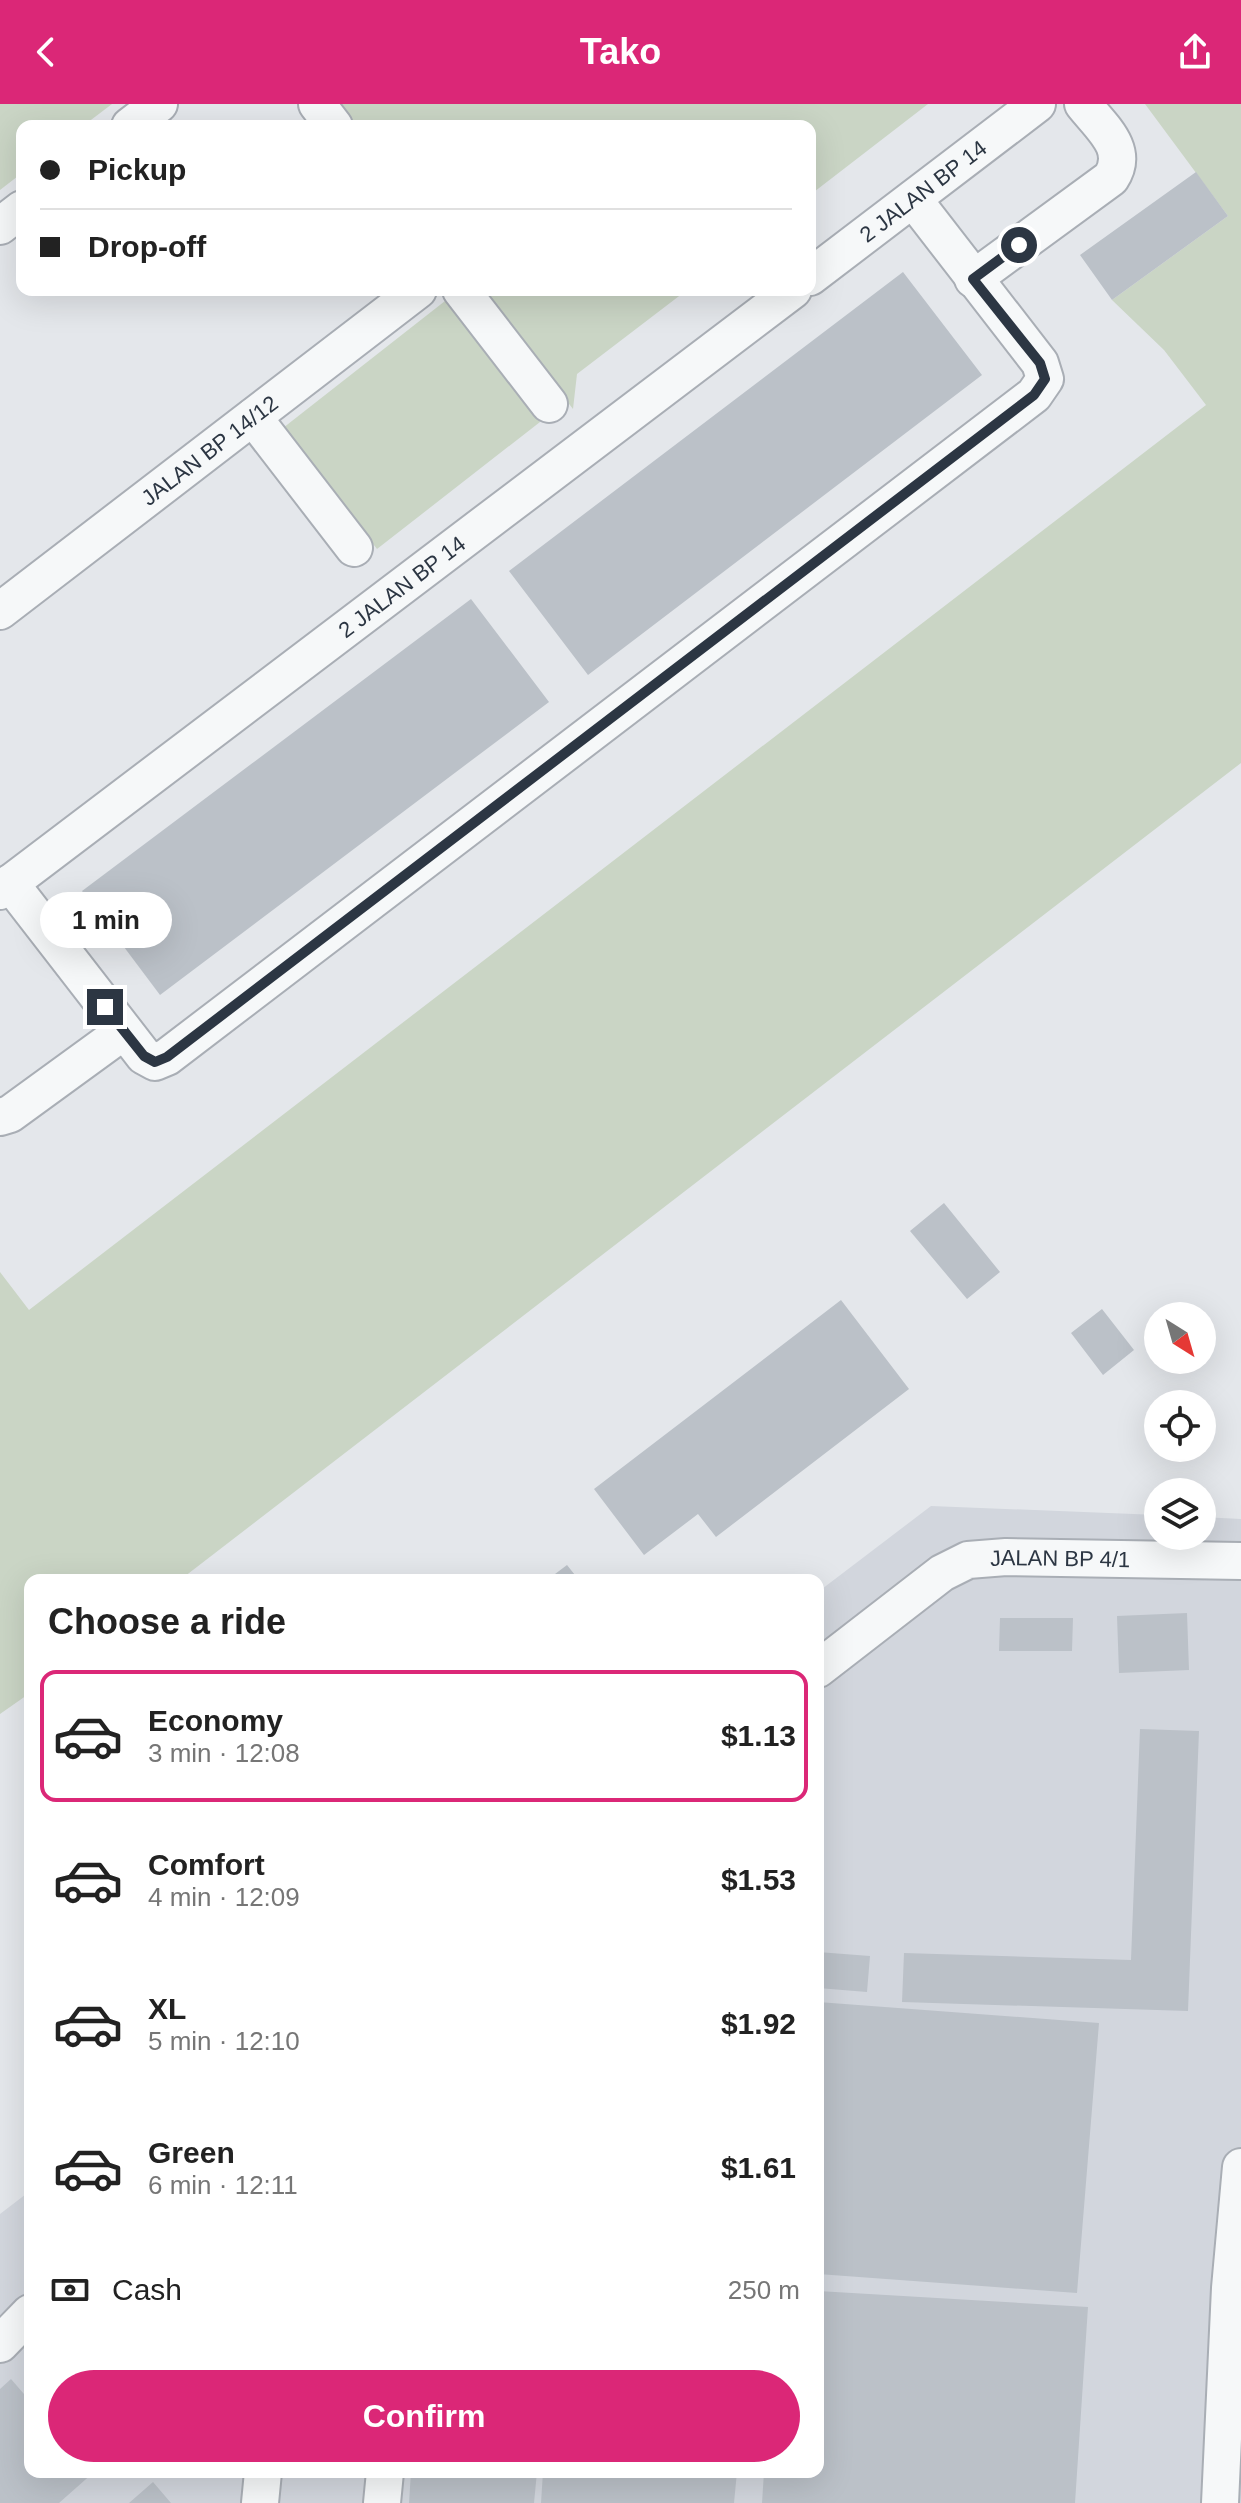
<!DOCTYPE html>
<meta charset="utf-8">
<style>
body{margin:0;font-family:Arial,sans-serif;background:#f2f2f2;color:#222;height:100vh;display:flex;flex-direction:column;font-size:30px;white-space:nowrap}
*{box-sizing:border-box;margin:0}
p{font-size:26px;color:#767676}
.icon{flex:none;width:44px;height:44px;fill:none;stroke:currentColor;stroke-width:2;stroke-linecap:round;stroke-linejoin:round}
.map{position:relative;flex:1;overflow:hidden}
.panel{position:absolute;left:24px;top:1470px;width:800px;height:904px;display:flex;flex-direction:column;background:#fff;border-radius:16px;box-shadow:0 8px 32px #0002}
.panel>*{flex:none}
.guide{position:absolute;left:16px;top:16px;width:800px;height:176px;border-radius:16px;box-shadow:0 8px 32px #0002;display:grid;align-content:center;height:176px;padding:0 24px;background:#fff}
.needle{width:52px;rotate:143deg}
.controls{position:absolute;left:1144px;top:1198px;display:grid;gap:16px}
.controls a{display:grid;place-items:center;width:72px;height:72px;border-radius:50%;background:#fff;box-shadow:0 8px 32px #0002;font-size:40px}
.end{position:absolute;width:36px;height:36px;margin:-18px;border:10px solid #2c3643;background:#fff;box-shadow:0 0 0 4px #fff}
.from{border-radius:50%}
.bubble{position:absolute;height:56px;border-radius:28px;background:#fff;box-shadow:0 8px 32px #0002;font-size:26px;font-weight:600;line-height:56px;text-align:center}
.guide b{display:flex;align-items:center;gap:28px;height:76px;font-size:30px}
.guide b+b{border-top:2px solid #e0e0e0}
.guide i{width:20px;height:20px;background:#222}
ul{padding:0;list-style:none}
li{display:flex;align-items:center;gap:24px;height:132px;margin:0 16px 12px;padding:0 8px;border:4px solid transparent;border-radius:16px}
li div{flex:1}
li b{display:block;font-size:30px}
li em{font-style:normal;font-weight:600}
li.active{border-color:#db2777}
li>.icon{width:72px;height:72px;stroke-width:1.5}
h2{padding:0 24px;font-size:36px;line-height:96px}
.pay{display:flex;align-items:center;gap:20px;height:88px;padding:0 24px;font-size:30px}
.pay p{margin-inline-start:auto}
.primary-button{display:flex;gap:16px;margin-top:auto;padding:16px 24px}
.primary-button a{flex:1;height:92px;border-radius:48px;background:#db2777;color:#fff;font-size:32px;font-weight:600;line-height:92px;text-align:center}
header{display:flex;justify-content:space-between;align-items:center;height:104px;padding:0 24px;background:#db2777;color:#fff;font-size:36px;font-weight:600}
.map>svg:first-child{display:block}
</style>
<header><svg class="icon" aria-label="back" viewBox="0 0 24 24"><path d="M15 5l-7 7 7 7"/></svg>Tako<svg class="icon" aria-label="share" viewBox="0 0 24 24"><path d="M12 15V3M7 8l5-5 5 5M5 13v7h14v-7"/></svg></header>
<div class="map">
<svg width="1241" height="2399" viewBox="0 0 1241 2399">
<rect width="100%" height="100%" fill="#e4e7eb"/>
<path fill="#d2d6dd" d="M 931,1402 L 1158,1411 L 1158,1432 L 1202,1432 L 1202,1413 L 1241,1415 L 1241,2399 L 0,2399 L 0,2110 L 30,2087 L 30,2368 L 818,2368 L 818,1488 Z"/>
<path fill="#cad5c5" d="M 0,0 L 112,0 L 83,22 L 22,22 L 22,69 L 0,86 Z
M 338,0 L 928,0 L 810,91 L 810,22 L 355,22 Z
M 1145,0 L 1241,0 L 1241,659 L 180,1476 L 30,1476 L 30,1589 L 0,1610 L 0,1168 L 29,1206 L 1206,301 L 1164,246 L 1112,196 L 1228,112 Z
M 481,186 L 687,186 L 577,270 L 573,305 Z
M 445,197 L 540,318 L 377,445 L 283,324 Z"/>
<path fill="#bbc1c8" d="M 1196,68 L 1228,112 L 1112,196 L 1080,151 Z
M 903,168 L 982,271 L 588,571 L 509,467 Z
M 471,495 L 549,598 L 160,891 L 82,787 Z
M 944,1099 L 1000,1168 L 967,1195 L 910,1127 Z
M 841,1196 L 909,1285 L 716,1433 L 698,1410 L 644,1451 L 594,1385 Z
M 1102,1205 L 1134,1246 L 1103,1271 L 1071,1229 Z
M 567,1461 L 579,1476 L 547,1476 Z
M 1187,1509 L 1189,1566 L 1119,1569 L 1117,1512 Z
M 1000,1514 L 1073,1514 L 1072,1547 L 999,1547 Z
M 1140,1625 L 1199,1627 L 1188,1907 L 902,1898 L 904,1849 L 1131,1856 Z
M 818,1848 L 870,1852 L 867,1888 L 818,1884 Z
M 818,1898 L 1099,1919 L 1077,2189 L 818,2170 Z
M 818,2187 L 1088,2203 L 1075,2399 L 762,2399 L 764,2368 L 818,2368 Z
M 11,2275 L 30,2297 L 30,2368 L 94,2368 L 59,2399 L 0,2399 L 0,2285 Z
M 411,2368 L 537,2368 L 534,2399 L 409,2399 Z
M 543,2368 L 737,2368 L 734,2399 L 541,2399 Z
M 153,2378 L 171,2399 L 129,2399 Z"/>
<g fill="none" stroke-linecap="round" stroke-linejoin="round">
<defs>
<g id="minor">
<path d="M 317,0 L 334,22"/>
<path d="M 130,22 L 159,0"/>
<path d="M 0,122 L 22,105"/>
<path id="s1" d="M 810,173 L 1037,0"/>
<path d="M 973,175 L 1111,74 C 1130,45 1101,23 1083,0"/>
<path d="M 461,186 L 549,300"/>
<path d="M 253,313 L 354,444"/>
<path id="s2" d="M 0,507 L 418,186"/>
<path d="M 10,779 L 144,952 L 155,958 L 167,953 L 1034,291 L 1045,275 L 1040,259 L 913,95"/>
<path id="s3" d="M 0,787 L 793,186"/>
<path d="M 0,1013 L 10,1010 L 124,927"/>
<path id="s4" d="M 818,1565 L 942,1469 L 968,1456 L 1006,1453 L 1241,1457"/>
<path d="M 0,2240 L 30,2209"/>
<path d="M 260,2399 L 263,2368"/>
<path d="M 382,2399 L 385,2368"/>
<path d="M 1220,2399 L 1230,2184 L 1241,2063"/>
</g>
</defs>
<use href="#minor" stroke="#a9aeb5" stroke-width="40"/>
<use href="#minor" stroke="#f6f8f9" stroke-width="36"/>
</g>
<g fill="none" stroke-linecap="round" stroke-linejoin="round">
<path stroke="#2c3643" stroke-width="10" d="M 105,903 L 144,952 L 155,958 L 167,953 L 1034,291 L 1045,275 L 1040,259 L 973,175 L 1019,141"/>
</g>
<g text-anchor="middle" stroke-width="6" stroke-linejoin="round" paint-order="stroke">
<g font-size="22" fill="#2c3643" stroke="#f3f6f8">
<text dy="8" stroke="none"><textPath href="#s1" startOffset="142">2 JALAN BP 14</textPath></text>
<text dy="8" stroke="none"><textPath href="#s2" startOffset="264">JALAN BP 14/12</textPath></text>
<text dy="8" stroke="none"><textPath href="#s3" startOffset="504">2 JALAN BP 14</textPath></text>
<text dy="8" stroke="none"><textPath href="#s4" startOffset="278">JALAN BP 4/1</textPath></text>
</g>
</g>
</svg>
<div class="controls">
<a><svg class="needle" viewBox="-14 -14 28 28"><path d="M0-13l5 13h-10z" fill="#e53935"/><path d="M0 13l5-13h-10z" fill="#767676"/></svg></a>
<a><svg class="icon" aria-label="locate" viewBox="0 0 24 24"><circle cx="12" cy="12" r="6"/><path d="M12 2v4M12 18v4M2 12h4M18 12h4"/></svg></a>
<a><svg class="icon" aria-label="layers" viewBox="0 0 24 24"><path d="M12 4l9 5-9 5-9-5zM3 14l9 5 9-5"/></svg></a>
</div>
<i class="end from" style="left:1019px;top:141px"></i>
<i class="end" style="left:105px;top:903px"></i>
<div class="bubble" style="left:40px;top:788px;width:132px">1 min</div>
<div class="guide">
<b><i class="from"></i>Pickup</b>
<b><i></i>Drop-off</b>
</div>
<section class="panel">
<h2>Choose a ride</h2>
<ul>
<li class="active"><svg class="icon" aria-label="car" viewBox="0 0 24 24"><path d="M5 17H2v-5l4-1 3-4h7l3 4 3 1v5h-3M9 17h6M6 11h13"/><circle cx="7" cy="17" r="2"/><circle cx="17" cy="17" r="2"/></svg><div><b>Economy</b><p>3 min · 12:08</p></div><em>$1.13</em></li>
<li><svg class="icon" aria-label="car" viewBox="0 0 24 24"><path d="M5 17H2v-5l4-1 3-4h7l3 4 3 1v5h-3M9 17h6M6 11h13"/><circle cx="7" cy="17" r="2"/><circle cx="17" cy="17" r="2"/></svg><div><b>Comfort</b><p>4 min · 12:09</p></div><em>$1.53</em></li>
<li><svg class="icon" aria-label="car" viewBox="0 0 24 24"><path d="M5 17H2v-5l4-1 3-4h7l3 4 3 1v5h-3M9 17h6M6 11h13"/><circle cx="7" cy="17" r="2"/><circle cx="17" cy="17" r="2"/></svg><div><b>XL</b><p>5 min · 12:10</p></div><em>$1.92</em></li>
<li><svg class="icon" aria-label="car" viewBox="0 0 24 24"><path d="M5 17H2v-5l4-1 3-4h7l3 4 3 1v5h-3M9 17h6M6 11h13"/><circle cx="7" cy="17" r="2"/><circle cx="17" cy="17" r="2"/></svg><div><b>Green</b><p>6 min · 12:11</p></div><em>$1.61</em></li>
</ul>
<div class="pay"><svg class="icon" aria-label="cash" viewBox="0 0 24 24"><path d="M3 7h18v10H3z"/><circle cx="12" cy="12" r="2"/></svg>Cash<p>250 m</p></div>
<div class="primary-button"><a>Confirm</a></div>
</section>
</div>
